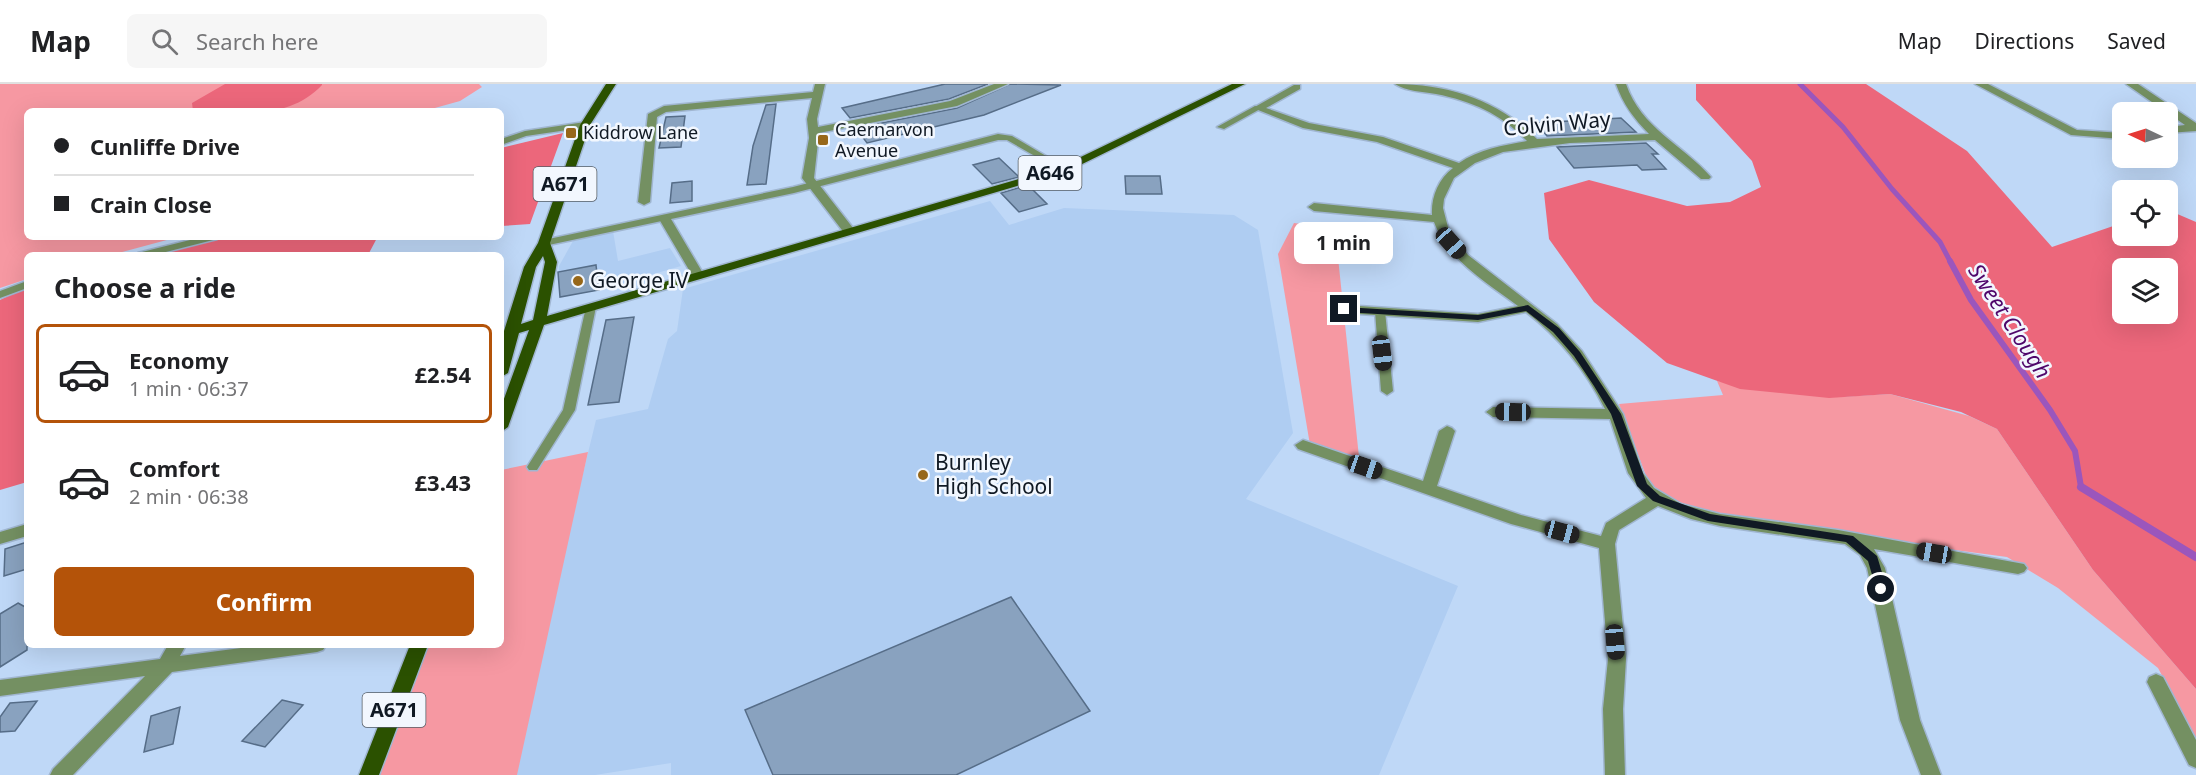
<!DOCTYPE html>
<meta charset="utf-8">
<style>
body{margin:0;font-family:"Noto Sans",sans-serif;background:#f6f6f6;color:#202124;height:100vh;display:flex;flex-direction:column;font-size:22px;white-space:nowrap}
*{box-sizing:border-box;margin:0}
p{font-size:20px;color:#757577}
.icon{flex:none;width:33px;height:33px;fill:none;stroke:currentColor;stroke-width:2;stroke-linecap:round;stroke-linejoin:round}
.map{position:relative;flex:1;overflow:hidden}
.details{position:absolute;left:24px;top:168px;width:480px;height:396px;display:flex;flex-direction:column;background:#fff;border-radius:9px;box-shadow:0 6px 24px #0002}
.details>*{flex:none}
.guide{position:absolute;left:24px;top:24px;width:480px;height:132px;border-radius:9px;box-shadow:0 6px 24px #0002;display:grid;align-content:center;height:132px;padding:0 30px;background:#fff}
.needle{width:39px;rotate:274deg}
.buttons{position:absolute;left:2112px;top:18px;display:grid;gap:12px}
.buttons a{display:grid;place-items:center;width:66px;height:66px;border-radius:9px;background:#fff;box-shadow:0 6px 24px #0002;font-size:30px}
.end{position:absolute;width:27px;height:27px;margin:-14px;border:8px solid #101924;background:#fff;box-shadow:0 0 0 3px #fff}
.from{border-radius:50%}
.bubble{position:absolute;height:42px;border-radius:9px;background:#fff;box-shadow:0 6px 24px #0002;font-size:20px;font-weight:700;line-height:42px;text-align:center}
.car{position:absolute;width:18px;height:36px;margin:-18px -9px;border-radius:8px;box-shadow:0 0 4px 2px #0007;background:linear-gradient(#222 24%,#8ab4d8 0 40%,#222 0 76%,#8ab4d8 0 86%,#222 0)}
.guide b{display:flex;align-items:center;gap:21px;height:57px;font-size:22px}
.guide b+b{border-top:2px solid #e0e0e0}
.guide i{width:15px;height:15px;background:#202124}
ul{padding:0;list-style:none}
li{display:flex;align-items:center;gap:18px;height:99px;margin:0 12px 9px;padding:0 18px;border:3px solid transparent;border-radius:9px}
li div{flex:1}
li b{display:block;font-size:22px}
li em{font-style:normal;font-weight:700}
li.current{border-color:#b45309}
li>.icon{width:54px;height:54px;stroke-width:1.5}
h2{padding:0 30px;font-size:27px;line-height:72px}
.action{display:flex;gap:12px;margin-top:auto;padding:12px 30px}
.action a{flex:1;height:69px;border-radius:9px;background:#b45309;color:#fff;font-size:24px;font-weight:700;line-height:69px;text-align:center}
header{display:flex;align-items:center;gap:36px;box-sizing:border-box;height:84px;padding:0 30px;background:#fff;border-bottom:2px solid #e0e0e0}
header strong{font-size:28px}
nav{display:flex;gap:33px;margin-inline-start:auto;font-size:21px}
.search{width:420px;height:54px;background:#f6f6f6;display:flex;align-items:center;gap:15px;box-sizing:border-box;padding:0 21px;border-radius:9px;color:#757577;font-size:22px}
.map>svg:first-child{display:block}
</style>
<header>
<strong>Map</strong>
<div class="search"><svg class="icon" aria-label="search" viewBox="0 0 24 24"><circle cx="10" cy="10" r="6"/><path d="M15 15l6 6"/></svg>Search here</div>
<nav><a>Map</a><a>Directions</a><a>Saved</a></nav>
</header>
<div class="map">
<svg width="2196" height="691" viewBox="0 0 2196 691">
<rect width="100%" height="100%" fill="#bfd8f7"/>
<path fill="#afcdf2" d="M 990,117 L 1009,141 L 1064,124 L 1234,131 L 1258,146 L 1293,349 L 1246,415 L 1458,502 L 1379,691 L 671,691 L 671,679 L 595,691 L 510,691 L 596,336 L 648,325 L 668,255 L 677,247 L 683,205 Z
M 613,147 L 618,177 L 670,164 L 681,182 L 599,206 L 560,213 L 559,182 L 573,157 Z"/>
<path fill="#f698a2" d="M 0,0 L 479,0 L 482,3 L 460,17 L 424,27 L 27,27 L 27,153 L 178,153 L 111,171 L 27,171 L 27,195 L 0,204 Z
M 1294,139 L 1335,145 L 1359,373 L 1310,361 L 1278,170 Z
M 1717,297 L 1839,313 L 1890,310 L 1969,332 L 1997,345 L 2093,486 L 2196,605 L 2196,655 L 2158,584 L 2058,504 L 2007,473 L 1708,433 L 1657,415 L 1662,410 L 1648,397 L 1619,320 L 1723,311 Z
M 588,368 L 517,691 L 369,691 L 419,561 L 501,561 L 501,386 Z"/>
<path fill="#ec677b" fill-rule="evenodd" d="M 225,0 L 322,0 L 322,1 C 287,38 239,27 193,27 L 192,19 Z
M 1696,0 L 1866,0 L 1967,67 L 2052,163 L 2122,139 L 2122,152 L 2168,152 L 2168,126 L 2196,138 L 2196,605 L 2093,486 L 1997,345 L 1961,328 L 1890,310 L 1829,314 L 1740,305 L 1667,279 L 1594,218 L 1549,155 L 1544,109 L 1589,96 L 1687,122 L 1730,118 L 1761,103 L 1752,77 L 1696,16 ZM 2168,184 L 2168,230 L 2122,230 L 2122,184 Z
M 563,49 L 530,140 L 501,142 L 501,64 Z
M 216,153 L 387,153 L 377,154 L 368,171 L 147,171 Z
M 27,202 L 27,398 L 0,406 L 0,216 Z"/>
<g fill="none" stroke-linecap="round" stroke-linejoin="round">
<path stroke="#9b56bc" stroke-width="5" d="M 1800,0 L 1843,43 L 1892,105 L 1940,158 L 1951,179"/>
<path stroke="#9b56bc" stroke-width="6" d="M 1950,177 L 1971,216 L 2050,326 L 2075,367 L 2081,403 L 2084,405"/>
<path stroke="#9b56bc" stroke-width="8" d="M 2081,403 L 2196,473"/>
</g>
<path fill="#89a2bf" stroke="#566d88" stroke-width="1.5" d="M 945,0 L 988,0 L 949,15 L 850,34 L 842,24 Z
M 1010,0 L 1061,1 L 984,31 L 867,59 L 856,44 L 957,24 Z
M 776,20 L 766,100 L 747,101 L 753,62 L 766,21 Z
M 685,32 L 681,63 L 659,64 L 666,33 Z
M 1621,34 L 1636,48 L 1547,52 L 1536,39 Z
M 1646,59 L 1658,70 L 1652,70 L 1666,85 L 1642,86 L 1637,81 L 1574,84 L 1557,63 Z
M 999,74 L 1019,93 L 992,100 L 973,81 Z
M 1125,92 L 1160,92 L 1162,110 L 1126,110 Z
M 692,97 L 692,117 L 670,119 L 672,99 Z
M 1028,101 L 1047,120 L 1019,128 L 1001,109 Z
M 596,181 L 599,206 L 560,213 L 558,188 Z
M 634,233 L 619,318 L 588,321 L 606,236 Z
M 27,458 L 27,485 L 4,492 L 5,465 Z
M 1011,513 L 1090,627 L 956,691 L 773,691 L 745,626 Z
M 18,519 L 27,524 L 27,566 L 0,583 L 0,530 Z
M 282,616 L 303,621 L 265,663 L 242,657 Z
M 37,617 L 15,647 L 0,648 L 0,633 L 10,619 Z
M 180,623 L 173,660 L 144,668 L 151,632 Z"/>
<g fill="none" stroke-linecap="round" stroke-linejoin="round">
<defs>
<path id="service" d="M 1255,22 L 1262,24 L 1224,45 L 1217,43 Z
M 585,38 L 588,39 L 588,43 L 526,52 L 501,61 L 501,55 L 525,47 Z
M 998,50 L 1012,52 L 1068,85 L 1067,87 L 1061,87 L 1007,56 L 998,56 L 794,109 L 544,162 L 539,159 L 544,156 L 793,103 Z
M 202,153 L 219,153 L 217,155 L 154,171 L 137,171 L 138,169 Z
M 27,197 L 27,204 L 0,214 L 0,207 Z
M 591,220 L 596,223 L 575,326 L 537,386 L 529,386 L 527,383 L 563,326 L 586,223 Z
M 1380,224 L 1385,227 L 1393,307 L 1387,311 L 1381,307 L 1375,227 Z"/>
<path id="minor" d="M 815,0 L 825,0 L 817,35 L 818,43 L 950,17 L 994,0 L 1008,0 L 957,22 L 819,49 L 814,94 L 853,144 L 853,150 L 845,150 L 802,94 L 809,54 L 807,35 L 812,14 L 666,28 L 657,33 L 650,118 L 644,121 L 638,118 L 648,30 L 664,22 L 813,8 Z
M 1395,0 C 1449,0 1499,17 1537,55 L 1649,50 C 1634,35 1623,20 1616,0 L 1626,0 C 1641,44 1682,60 1711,93 L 1709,95 L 1701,95 L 1655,56 L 1570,59 L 1503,68 L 1475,79 L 1454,94 L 1444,115 L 1443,124 L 1449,147 L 1468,171 L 1557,240 L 1582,267 L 1623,330 L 1643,389 L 1654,404 L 1681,420 L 1720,430 L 1838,446 L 2024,480 L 2027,484 L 2024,488 L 2018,490 L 1874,465 L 1885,484 L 1920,636 L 1941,691 L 1921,691 L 1900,636 L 1867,484 L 1860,471 L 1845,460 L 1720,442 L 1691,435 L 1658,422 L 1619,446 L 1615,460 L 1626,575 L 1623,625 L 1625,691 L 1605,691 L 1603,625 L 1608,575 L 1599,464 L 1511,440 L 1298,365 L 1295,361 L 1303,356 L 1423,397 L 1439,347 L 1447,342 L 1452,344 L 1455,347 L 1437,402 L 1521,431 L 1601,452 L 1606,439 L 1646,414 L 1628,389 L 1610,335 L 1493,333 L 1486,328 L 1493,323 L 1605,325 C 1586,287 1560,254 1526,228 L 1478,238 L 1344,229 L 1337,225 L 1344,221 L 1478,230 L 1518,222 C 1487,199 1448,176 1434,138 L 1314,127 L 1308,123 L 1314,119 L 1432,131 C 1431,114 1438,95 1453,84 L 1377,58 L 1303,44 L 1253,24 L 1294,1 L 1300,1 L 1300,5 L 1266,24 L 1309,39 L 1383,53 L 1459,79 C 1479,65 1504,61 1527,57 C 1501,30 1472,17 1436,10 C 1424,8 1405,7 1395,0 Z
M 1975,0 L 1988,0 L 2077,46 L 2122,49 L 2122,55 L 2071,51 Z
M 2126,0 L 2138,0 L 2196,39 L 2196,47 L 2168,49 L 2168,43 L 2185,41 Z
M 665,131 L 671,135 L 704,191 L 702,194 L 698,195 L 692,191 L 659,135 Z
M 27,440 L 27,452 L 0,460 L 0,448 Z
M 168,561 L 186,561 L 180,572 L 264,561 L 326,561 L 323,566 L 317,568 L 172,588 L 73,691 L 50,691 L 53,685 L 145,592 L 0,612 L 0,596 L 160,575 Z
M 2156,590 L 2163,593 L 2196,656 L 2196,684 L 2189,681 L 2147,598 L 2149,593 Z"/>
<path id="primary" d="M 606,0 L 616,0 L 590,41 L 550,159 L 557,178 L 547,232 L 1060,83 L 1232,0 L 1245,0 L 1068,87 L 544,241 L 508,343 L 501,348 L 501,323 L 529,246 L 519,249 L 508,289 L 501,293 L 501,264 L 504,247 L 524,183 L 538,159 L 580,41 ZM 543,172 L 545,178 L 533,236 L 521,240 L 536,183 Z
M 410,561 L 428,561 L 379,691 L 359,691 Z"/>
</defs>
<use href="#service" stroke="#a0b6d1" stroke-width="3"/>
<use href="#minor" stroke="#a0b6d1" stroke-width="3"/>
<use href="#primary" stroke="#a0b6d1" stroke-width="3"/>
<use href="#service" fill="#749062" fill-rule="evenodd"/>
<use href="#minor" fill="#749062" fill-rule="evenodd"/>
<use href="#primary" fill="#2b5100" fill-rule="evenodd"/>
</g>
<path fill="#101924" d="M 1528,221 L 1559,244 L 1580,268 L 1621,330 L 1647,400 L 1660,412 L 1710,430 L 1853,452 L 1877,472 L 1887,505 L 1885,508 L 1877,508 L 1868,477 L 1846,458 L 1708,437 L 1653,417 L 1637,402 L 1611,330 L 1594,302 L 1574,272 L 1553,248 L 1526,227 L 1478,236 L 1344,228 L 1339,225 L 1344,223 L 1478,231 Z"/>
<g fill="#976719" stroke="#f2f7fe" stroke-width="2">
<rect x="565" y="43" width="12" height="12" rx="3"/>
<rect x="817" y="50" width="12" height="12" rx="3"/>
<circle cx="578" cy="197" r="6"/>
<circle cx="923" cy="391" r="6"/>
</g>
<g text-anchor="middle" stroke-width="5" stroke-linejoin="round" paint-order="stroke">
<g font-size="18" fill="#101924" stroke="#f2f7fe" text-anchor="start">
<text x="835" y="52">Caernarvon<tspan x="835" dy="21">Avenue</tspan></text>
<text x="583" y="55">Kiddrow Lane</text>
</g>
<g fill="#f2f7fe" stroke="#545c65" stroke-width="1.5">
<rect x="1018.5" y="72" width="63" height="34" rx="4.5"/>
<rect x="533.5" y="83" width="63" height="34" rx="4.5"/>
<rect x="362.5" y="609" width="63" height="34" rx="4.5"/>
</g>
<g font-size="20" font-weight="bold" fill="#101924">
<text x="1050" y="96">A646</text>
<text x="565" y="107">A671</text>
<text x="394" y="633">A671</text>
</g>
<g font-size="21" fill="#101924" stroke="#f2f7fe">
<text transform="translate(1557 40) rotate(-5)" y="7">Colvin Way</text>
</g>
<g font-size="21" fill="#101924" stroke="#f2f7fe" text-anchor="start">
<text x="590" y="204">George IV</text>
<text x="935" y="386">Burnley<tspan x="935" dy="24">High School</tspan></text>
</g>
<g font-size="22" font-style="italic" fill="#4f066a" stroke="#f2f7fe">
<text transform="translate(2010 237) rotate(57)" y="8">Sweet Clough</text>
</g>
</g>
</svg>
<div class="buttons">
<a><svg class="needle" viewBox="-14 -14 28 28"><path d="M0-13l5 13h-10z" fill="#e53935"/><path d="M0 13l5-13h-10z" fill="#757577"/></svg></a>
<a><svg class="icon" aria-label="locate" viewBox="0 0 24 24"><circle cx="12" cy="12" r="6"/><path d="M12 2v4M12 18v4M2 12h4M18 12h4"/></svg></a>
<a><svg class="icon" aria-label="layers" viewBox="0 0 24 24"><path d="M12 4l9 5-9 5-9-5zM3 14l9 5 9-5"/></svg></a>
</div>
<i class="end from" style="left:1881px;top:505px"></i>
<i class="end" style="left:1344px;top:225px"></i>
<div class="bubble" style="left:1294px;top:138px;width:99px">1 min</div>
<i class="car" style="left:1451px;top:159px;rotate:138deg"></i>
<i class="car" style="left:1382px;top:269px;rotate:173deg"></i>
<i class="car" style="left:1513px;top:328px;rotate:271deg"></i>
<i class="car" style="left:1365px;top:383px;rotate:109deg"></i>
<i class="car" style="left:1562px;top:448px;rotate:105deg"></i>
<i class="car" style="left:1934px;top:469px;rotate:280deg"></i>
<i class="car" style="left:1615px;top:558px;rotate:175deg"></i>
<div class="guide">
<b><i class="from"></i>Cunliffe Drive</b>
<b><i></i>Crain Close</b>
</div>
<section class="details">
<h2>Choose a ride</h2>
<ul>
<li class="current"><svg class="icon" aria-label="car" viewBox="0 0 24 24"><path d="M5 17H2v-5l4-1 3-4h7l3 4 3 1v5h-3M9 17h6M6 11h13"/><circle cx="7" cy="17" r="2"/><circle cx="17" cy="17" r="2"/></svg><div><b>Economy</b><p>1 min · 06:37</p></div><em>£2.54</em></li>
<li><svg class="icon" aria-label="car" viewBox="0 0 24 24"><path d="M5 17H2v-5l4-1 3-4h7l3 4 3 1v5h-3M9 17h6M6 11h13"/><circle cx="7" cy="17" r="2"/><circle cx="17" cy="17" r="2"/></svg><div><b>Comfort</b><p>2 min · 06:38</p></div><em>£3.43</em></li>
</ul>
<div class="action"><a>Confirm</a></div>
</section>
</div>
